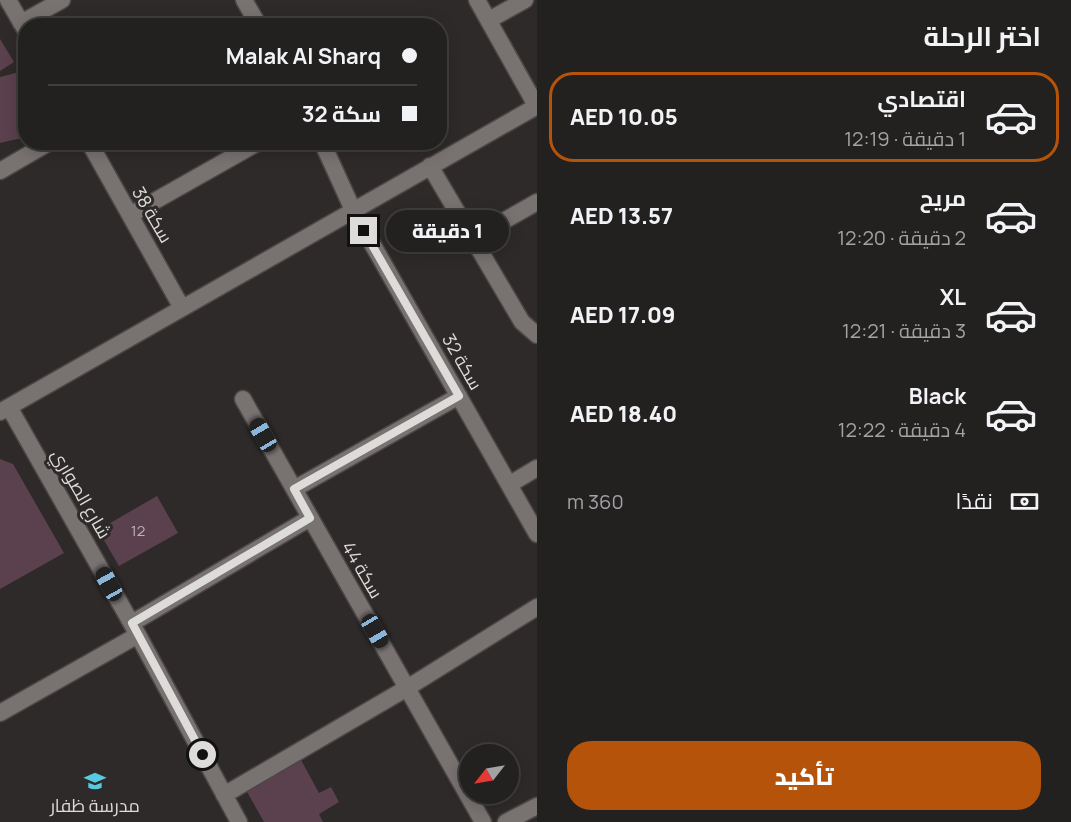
<!DOCTYPE html>
<html lang="ar">
<meta charset="utf-8">
<style>
body{margin:0;font-family:Manrope,Cairo,sans-serif;background:#2b2829;color:#f1f3f6;direction:rtl;height:100vh;display:flex;flex-direction:column;font-size:22px;white-space:nowrap}
*{box-sizing:border-box;margin:0}
p{font-size:20px;color:#a3a3a5}
.icon{flex:none;width:33px;height:33px;fill:none;stroke:currentColor;stroke-width:2;stroke-linecap:round;stroke-linejoin:round}
.map{position:relative;flex:1;overflow:hidden;direction:ltr}
.panel{display:flex;flex-direction:column;background:#232020;width:534px}
.panel>*{flex:none}
.hud{position:absolute;left:18px;top:18px;width:429px;height:132px;border-radius:24px;box-shadow:0 3px 15px #0003,0 0 0 2px #403e3e;direction:rtl;display:grid;align-content:center;height:132px;padding:0 30px;background:#232020}
.needle{width:39px;rotate:239deg}
.controls{position:absolute;left:459px;top:744px;display:grid;gap:12px}
.controls a{display:grid;place-items:center;width:60px;height:60px;border-radius:50%;background:#232020;box-shadow:0 3px 15px #0003,0 0 0 2px #403e3e;font-size:30px}
.end{position:absolute;width:27px;height:27px;margin:-14px;border:8px solid #dedbdb;background:#111;box-shadow:0 0 0 3px #111}
.from{border-radius:50%}
.bubble{position:absolute;height:42px;border-radius:21px;background:#232020;box-shadow:0 3px 15px #0003,0 0 0 2px #403e3e;font-size:20px;font-weight:800;line-height:42px;text-align:center;direction:rtl}
.car{position:absolute;width:18px;height:36px;margin:-18px -9px;border-radius:8px;box-shadow:0 0 4px 2px #0007;background:linear-gradient(#222 24%,#8ab4d8 0 40%,#222 0 76%,#8ab4d8 0 86%,#222 0)}
.hud b{display:flex;align-items:center;gap:21px;height:57px;font-size:22px}
.hud b+b{border-top:2px solid #403e3e}
.hud i{width:15px;height:15px;background:#f1f3f6}
ul{padding:0;list-style:none}
li{display:flex;align-items:center;gap:18px;height:90px;margin:0 12px 9px;padding:0 18px;border:3px solid transparent;border-radius:24px}
li div{flex:1}
li b{display:block;font-size:22px}
li em{font-style:normal;font-weight:800}
li.selected{border-color:#b45309}
li>.icon{width:54px;height:54px;stroke-width:1.5}
h2{padding:0 30px;font-size:27px;line-height:72px}
.pay{display:flex;align-items:center;gap:15px;height:66px;padding:0 30px;font-size:22px}
.pay p{margin-inline-start:auto}
.button{display:flex;gap:12px;margin-top:auto;padding:12px 30px}
.button a{flex:1;height:69px;border-radius:24px;background:#b45309;color:#fff;font-size:24px;font-weight:800;line-height:69px;text-align:center}
main{display:flex;flex:1;min-height:0}
.map>svg:first-child{display:block}
</style>
<main>
<section class="panel">
<h2>اختر الرحلة</h2>
<ul>
<li class="selected"><svg class="icon" aria-label="car" viewBox="0 0 24 24"><path d="M5 17H2v-5l4-1 3-4h7l3 4 3 1v5h-3M9 17h6M6 11h13"/><circle cx="7" cy="17" r="2"/><circle cx="17" cy="17" r="2"/></svg><div><b>اقتصادي</b><p>1 دقيقة · 12:19</p></div><em>AED 10.05</em></li>
<li><svg class="icon" aria-label="car" viewBox="0 0 24 24"><path d="M5 17H2v-5l4-1 3-4h7l3 4 3 1v5h-3M9 17h6M6 11h13"/><circle cx="7" cy="17" r="2"/><circle cx="17" cy="17" r="2"/></svg><div><b>مريح</b><p>2 دقيقة · 12:20</p></div><em>AED 13.57</em></li>
<li><svg class="icon" aria-label="car" viewBox="0 0 24 24"><path d="M5 17H2v-5l4-1 3-4h7l3 4 3 1v5h-3M9 17h6M6 11h13"/><circle cx="7" cy="17" r="2"/><circle cx="17" cy="17" r="2"/></svg><div><b>XL</b><p>3 دقيقة · 12:21</p></div><em>AED 17.09</em></li>
<li><svg class="icon" aria-label="car" viewBox="0 0 24 24"><path d="M5 17H2v-5l4-1 3-4h7l3 4 3 1v5h-3M9 17h6M6 11h13"/><circle cx="7" cy="17" r="2"/><circle cx="17" cy="17" r="2"/></svg><div><b>Black</b><p>4 دقيقة · 12:22</p></div><em>AED 18.40</em></li>
</ul>
<div class="pay"><svg class="icon" aria-label="cash" viewBox="0 0 24 24"><path d="M3 7h18v10H3z"/><circle cx="12" cy="12" r="2"/></svg>نقدًا<p>360 m</p></div>
<div class="button"><a>تأكيد</a></div>
</section>
<div class="map">
<svg width="537" height="822" viewBox="0 0 537 822">
<rect width="100%" height="100%" fill="#2f2a2a"/>
<path fill="#5b404d" d="M 0,39 L 14,62 L 0,71 Z
M 19,72 L 26,101 L 26,137 L 0,143 L 0,77 Z
M 0,459 L 13,464 L 64,553 L 0,589 Z
M 157,496 L 178,533 L 119,566 L 98,530 Z
M 301,760 L 319,793 L 331,787 L 339,802 L 319,814 L 323,822 L 264,822 L 246,790 Z"/>
<g fill="none" stroke-linecap="round" stroke-linejoin="round">
<defs>
<path id="minor" d="M 8,0 L 26,31
M 244,0 L 259,26
M 477,0 L 537,107
M 489,20 L 525,0
M 21,23 L 62,0
M 89,142 L 182,308
M 322,142 L 353,210 L 537,534
M 430,166 L 522,322 L 537,335
M 0,171 L 50,142
M 130,215 L 259,142
M 472,239 L 537,202
M 243,399 L 483,822
M 9,407 L 138,635 L 239,822
M 0,412 L 537,106
M 510,484 L 537,468
M 294,489 L 459,396
M 132,623 L 310,518
M 0,713 L 138,635
M 224,795 L 407,688 L 537,607
M 506,822 L 537,806"/>
</defs>
<use href="#minor" stroke="#4b4746" stroke-width="19"/>
<use href="#minor" stroke="#787271" stroke-width="16"/>
</g>
<g fill="none" stroke-linecap="round" stroke-linejoin="round">
<path stroke="#dedbdb" stroke-width="8" d="M 203,755 L 132,623 L 310,518 L 294,489 L 459,396 L 364,231"/>
</g>
<defs>
<symbol id="school-bare" viewBox="-9 -9 18 18"><path d="M0-5L7-2L0 1L-7-2ZM-4 1L0 2.5L4 1V4Q0 6-4 4Z" fill="#55cae0" stroke="#2f2a2a" stroke-width="2.5" paint-order="stroke"/></symbol>
</defs>
<g fill-rule="evenodd">
<use href="#school-bare" x="80" y="766" width="30" height="30"/>
</g>
<g text-anchor="middle" stroke-width="6" stroke-linejoin="round" paint-order="stroke">
<g font-size="15" fill="#bdb4b8">
<text x="138" y="536">12</text>
</g>
<g font-size="18" fill="#dedbdb" stroke="#2f2a2a">
<text transform="translate(152 215) rotate(60)" y="6">سكة 38</text>
<text transform="translate(462 362) rotate(60)" y="6">سكة 32</text>
<text transform="translate(81 494) rotate(60)" y="6">شارع الصواري</text>
<text transform="translate(362 570) rotate(60)" y="6">سكة 44</text>
</g>
<g font-size="18" fill="#dedbdb" stroke="#2f2a2a">
<text x="95" y="812">مدرسة ظفار</text>
</g>
</g>
</svg>
<div class="controls">
<a><svg class="needle" viewBox="-14 -14 28 28"><path d="M0-13l5 13h-10z" fill="#e53935"/><path d="M0 13l5-13h-10z" fill="#a3a3a5"/></svg></a>
</div>
<i class="end from" style="left:203px;top:755px"></i>
<i class="end" style="left:364px;top:231px"></i>
<div class="bubble" style="left:386px;top:210px;width:123px">1 دقيقة</div>
<i class="car" style="left:263px;top:435px;rotate:330deg"></i>
<i class="car" style="left:109px;top:584px;rotate:331deg"></i>
<i class="car" style="left:375px;top:631px;rotate:150deg"></i>
<div class="hud">
<b><i class="from"></i>Malak Al Sharq</b>
<b><i></i>سكة 32</b>
</div>
</div>
</main>
